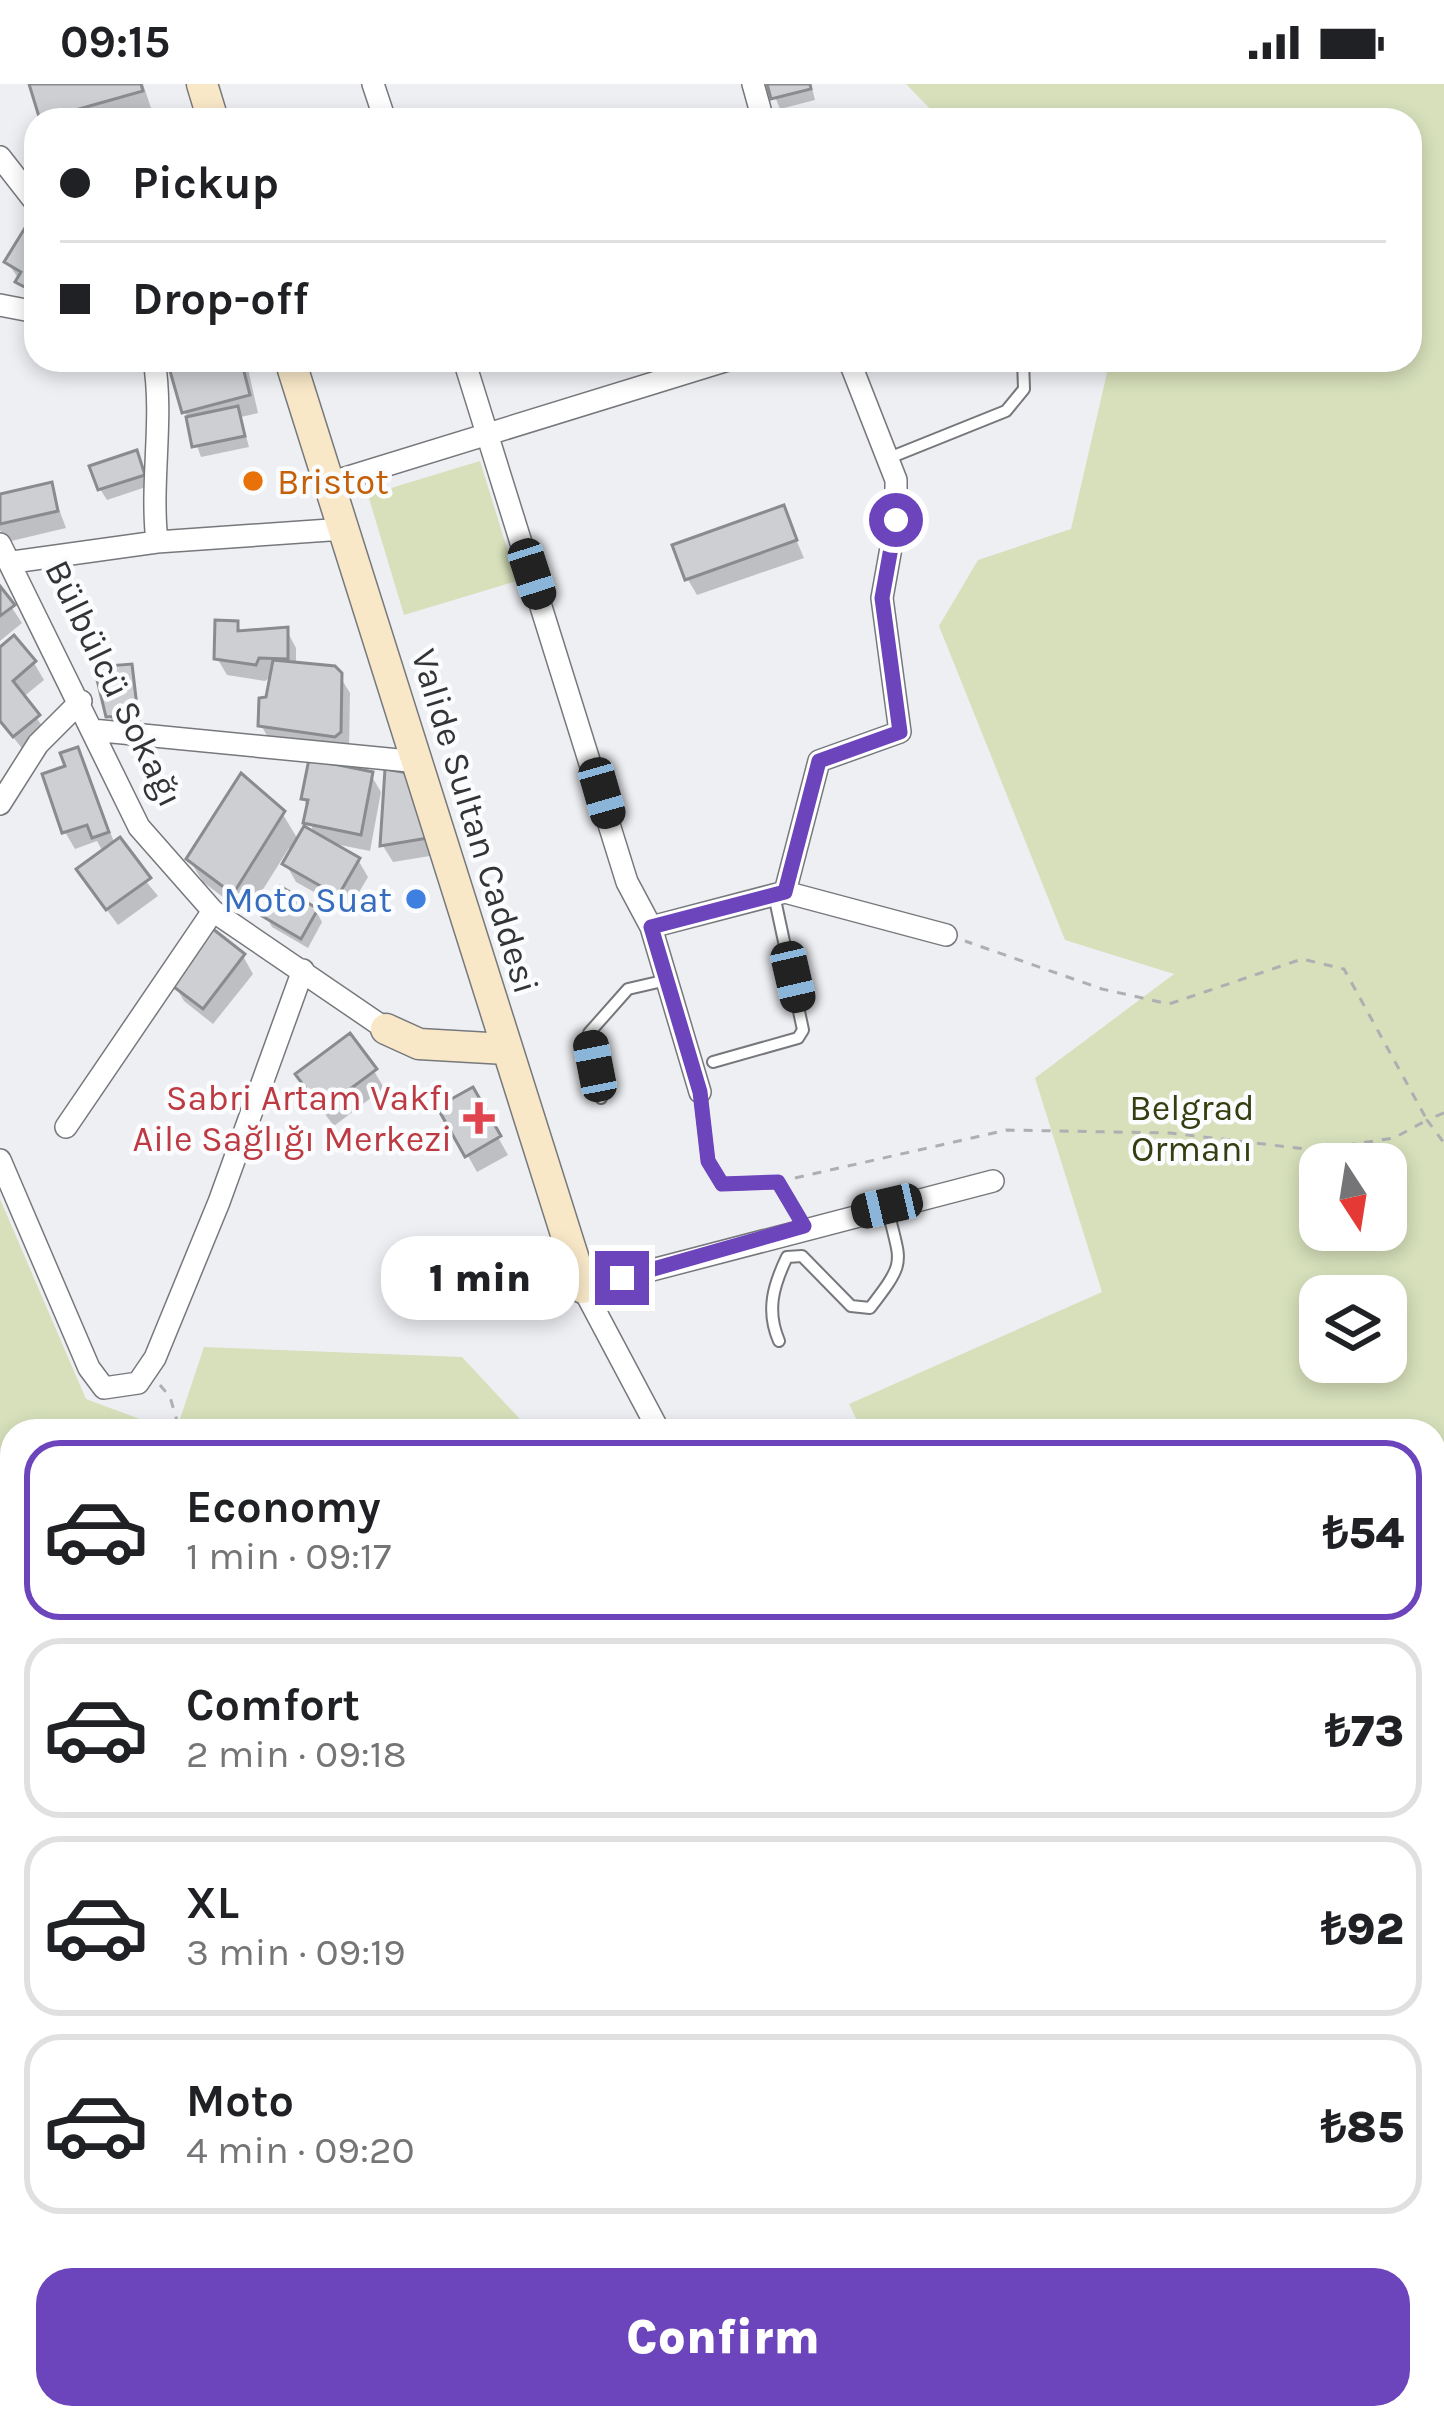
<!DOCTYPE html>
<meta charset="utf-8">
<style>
body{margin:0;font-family:Karla,sans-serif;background:#f6f6f6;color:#202124;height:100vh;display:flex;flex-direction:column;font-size:45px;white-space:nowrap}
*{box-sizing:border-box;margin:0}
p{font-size:39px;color:#757577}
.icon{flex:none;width:66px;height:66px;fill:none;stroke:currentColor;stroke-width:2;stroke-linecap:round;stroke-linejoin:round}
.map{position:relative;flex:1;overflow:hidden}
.sheet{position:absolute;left:0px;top:1335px;width:1446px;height:1011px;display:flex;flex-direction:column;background:#fff;border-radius:36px 36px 0 0;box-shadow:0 6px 18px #0003}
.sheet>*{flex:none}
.top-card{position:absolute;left:24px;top:24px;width:1398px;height:264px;border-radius:36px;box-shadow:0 6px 18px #0003;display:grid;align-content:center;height:264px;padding:0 36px;background:#fff}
.needle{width:78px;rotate:168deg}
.tools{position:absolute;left:1299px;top:1059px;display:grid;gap:24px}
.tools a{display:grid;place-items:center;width:108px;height:108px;border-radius:24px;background:#fff;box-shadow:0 6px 18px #0003;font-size:60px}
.end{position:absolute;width:54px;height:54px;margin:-27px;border:15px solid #6c44bc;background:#fff;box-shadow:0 0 0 6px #fff}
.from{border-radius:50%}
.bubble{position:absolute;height:84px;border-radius:36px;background:#fff;box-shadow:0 6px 18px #0003;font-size:39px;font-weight:800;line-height:84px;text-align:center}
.car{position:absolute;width:36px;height:72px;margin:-36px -18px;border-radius:15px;box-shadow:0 0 9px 3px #0007;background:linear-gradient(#222 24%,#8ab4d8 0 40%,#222 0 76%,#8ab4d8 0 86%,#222 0)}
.top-card b{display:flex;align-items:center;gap:42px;height:114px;font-size:45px}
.top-card b+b{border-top:3px solid #e0e0e0}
.top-card i{width:30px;height:30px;background:#202124}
ul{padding:21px 0 0;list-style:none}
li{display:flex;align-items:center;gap:36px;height:180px;margin:0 24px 18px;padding:0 12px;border:6px solid #e0e0e0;border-radius:36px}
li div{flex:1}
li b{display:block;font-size:45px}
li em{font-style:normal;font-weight:800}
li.current{border-color:#6c44bc}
li>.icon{width:108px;height:108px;stroke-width:1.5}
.cta{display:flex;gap:24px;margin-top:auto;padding:24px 36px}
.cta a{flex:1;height:138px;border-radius:36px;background:#6c44bc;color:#fff;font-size:48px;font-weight:800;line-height:138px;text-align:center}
.status{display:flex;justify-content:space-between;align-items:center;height:84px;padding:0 60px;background:#fff;direction:ltr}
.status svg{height:33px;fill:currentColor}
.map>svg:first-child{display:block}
</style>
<div class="status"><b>09:15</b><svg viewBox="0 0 49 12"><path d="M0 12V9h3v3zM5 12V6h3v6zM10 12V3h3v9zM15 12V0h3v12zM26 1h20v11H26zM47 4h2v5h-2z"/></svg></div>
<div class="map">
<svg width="1444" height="2344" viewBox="0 0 1444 2344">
<rect width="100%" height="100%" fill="#edeff3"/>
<path fill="#d7e0bb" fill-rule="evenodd" d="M 906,0 L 1444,0 L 1444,2344 L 0,2344 L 0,1115 L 86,1315 L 172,1347 L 12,1347 L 12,2334 L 1434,2334 L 1434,1347 L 862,1347 L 849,1320 L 1102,1208 L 1035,994 L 1174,890 L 1065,856 L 939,542 L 978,476 L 1071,445 L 1110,276 L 1410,276 L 1410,36 L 941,36 ZM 1320,1080 L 1386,1080 L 1386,1146 L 1320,1146 ZM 1320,1212 L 1386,1212 L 1386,1278 L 1320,1278 Z
M 480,377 L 517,497 L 404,531 L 368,411 Z
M 204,1263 L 462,1273 L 531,1347 L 176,1347 Z"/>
<path fill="#0003" d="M 32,0 L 143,0 L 151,24 L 113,36 L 43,36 Z
M 770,0 L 811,0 L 815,16 L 780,25 Z
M 36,148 L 36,219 L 7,178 Z
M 181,276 L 246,276 L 258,329 L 241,333 L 249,363 L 201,373 L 185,328 Z
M 136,369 L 149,402 L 107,416 L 100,405 Z
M 50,401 L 66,444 L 7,458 L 0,446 L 0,413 Z
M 783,425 L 804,474 L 697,511 L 687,494 Z
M 0,506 L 22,539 L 0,557 Z
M 237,540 L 242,550 L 287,547 L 296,564 L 296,582 L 339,591 L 350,609 L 349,666 L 271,659 L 261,641 L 274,590 L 265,597 L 227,591 L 217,574 Z
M 0,567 L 34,579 L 44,596 L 22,614 L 48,650 L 25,668 L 0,637 Z
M 130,583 L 142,641 L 115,643 L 109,632 Z
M 76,666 L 115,760 L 158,812 L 118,841 L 90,803 L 103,768 L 97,757 L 75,765 L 65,748 L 69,684 Z
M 388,689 L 436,771 L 393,778 L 383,762 Z
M 371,691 L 381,708 L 370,767 L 330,759 L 358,776 L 368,793 L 348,827 L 296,798 L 286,780 L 293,767 L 289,764 L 247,831 L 203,798 L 189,775 L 282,729 L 299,757 L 314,751 L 304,714 Z
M 316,827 L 322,838 L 308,864 L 272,843 L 266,832 Z
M 243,872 L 253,890 L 213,940 L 184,917 L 174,900 Z
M 374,987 L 384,1004 L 334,1042 L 308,1008 Z
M 472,1007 L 508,1071 L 477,1088 L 441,1024 Z"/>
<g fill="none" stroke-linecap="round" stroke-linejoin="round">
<path stroke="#90e4ec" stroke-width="6" d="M 941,2334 L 958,2344"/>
</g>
<path fill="#cdcfd2" stroke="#898b8e" stroke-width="3" d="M 29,0 L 141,0 L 143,7 L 40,36 Z
M 767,0 L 810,0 L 811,5 L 771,15 Z
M 28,139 L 36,144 L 36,209 L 15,198 L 21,188 L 4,178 Z
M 177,276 L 211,276 L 180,284 Z
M 211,276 L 241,276 L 250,311 L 182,329 L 170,287 Z
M 238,322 L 245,352 L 192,363 L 186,333 Z
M 137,366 L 145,391 L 98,406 L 89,382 Z
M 52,398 L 58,427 L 0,440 L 0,410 Z
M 784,421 L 797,456 L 685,496 L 672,461 Z
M 0,502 L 15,521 L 0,532 Z
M 215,536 L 238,537 L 238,547 L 288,543 L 288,575 L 259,574 L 256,581 L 214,575 Z
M 14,551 L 36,577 L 13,597 L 40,631 L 13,653 L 0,637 L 0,563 Z
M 273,576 L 335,582 L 342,589 L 341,648 L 335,653 L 258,642 L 259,614 L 266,613 Z
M 132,580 L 138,631 L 106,633 L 94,583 Z
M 78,663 L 109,748 L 92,754 L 87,741 L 62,749 L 42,690 L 65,682 L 60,669 Z
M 309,675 L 373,688 L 361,751 L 303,739 L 308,716 L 301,715 Z
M 385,685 L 414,690 L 428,754 L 380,762 Z
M 241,689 L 285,727 L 233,810 L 186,775 Z
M 304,742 L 360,774 L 338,812 L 282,780 Z
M 120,753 L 151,794 L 106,826 L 76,785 Z
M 280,802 L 318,825 L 301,855 L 262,832 Z
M 213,845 L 245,870 L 203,925 L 170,900 Z
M 350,949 L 377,985 L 322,1026 L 295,990 Z
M 473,1003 L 501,1052 L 465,1073 L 437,1023 Z"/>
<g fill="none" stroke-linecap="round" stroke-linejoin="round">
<defs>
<path id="lane" d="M 889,374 L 1006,327 L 1024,305 L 1023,276
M 713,978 L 798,954 L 803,946 L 774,811
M 700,1008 L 708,1077 L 722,1100 L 778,1098 L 804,1142
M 601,1014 L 589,949 L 628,905 L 667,896
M 779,1257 C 766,1227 773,1202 787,1173 L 802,1172 L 851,1222 L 870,1224 C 908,1175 900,1180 888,1126"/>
<path id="street" d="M 373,0 L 385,36
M 753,0 L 763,36
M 0,73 L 36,119
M 0,221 L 36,228
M 154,276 C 164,335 150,397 157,458
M 464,276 L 627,798 L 651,843 L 700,1008
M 329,399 L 728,276
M 0,460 L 139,743 L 213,827 L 386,945
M 13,478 L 157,458 L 344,445
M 92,646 L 419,678
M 0,720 L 38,660 L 81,617
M 785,808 L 819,677 L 900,648 L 882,514 L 896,436 L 896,396 L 849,276
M 651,843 L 785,808 L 946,851
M 66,1043 L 213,827
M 0,1076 L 89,1284 L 104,1304 L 138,1299 L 155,1274 L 219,1118 L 303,886
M 659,1347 L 583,1204 L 993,1097
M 1434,1511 L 1444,1514
M 1048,2334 L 1057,2344"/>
<path id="secondary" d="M 202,0 L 213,36
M 290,276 L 583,1204
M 386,945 L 419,960 L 506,965"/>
</defs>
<use href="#lane" stroke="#76787b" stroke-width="14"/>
<use href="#street" stroke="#76787b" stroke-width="24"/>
<use href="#secondary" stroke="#76787b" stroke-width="33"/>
<path stroke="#aeafb2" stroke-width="3" stroke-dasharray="9 9" stroke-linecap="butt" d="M 1444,1029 L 1427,1036 L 1444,1059
M 795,1094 L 1007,1046 L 1170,1049 L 1314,1066 L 1394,1054 L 1427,1036 L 1344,885 L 1302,875 L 1169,920 L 1102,905 L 965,857
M 160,1301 L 170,1313 L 180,1347
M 0,1593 L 12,1600
M 1434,1920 L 1444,1931
M 0,2158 L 12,2151
M 1434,2255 L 1444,2263
M 824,2334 L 829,2344
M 9,2344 L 12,2334
M 324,2344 L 329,2334
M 750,2344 L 754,2334"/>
<use href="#lane" stroke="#fff" stroke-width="10"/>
<use href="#street" stroke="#fff" stroke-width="21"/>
<use href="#secondary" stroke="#f8e8c8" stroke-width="30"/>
</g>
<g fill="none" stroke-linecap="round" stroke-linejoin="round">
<path stroke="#6c44bc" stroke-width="15" d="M 622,1194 L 804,1142 L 778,1098 L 722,1100 L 708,1077 L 700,1008 L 651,843 L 785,808 L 819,677 L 900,648 L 882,514 L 896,436"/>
</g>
<circle fill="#e8710a" stroke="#fbfcfe" stroke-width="4.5" cx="253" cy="397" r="12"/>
<circle fill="#3f7fe0" stroke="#fbfcfe" stroke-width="4.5" cx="416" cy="815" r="12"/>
<path fill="#e0444e" stroke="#fbfcfe" stroke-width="4.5" d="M473 1016h12v12h12v12h-12v12h-12v-12h-12v-12h12z"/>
<g text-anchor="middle" stroke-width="9" stroke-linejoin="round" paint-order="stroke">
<g font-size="36" fill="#c56008" stroke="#fbfcfe" text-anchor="start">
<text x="277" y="410">Bristot</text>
</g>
<g font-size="36" fill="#333435" stroke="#fbfcfe">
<text transform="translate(115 599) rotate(64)" y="13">Bülbülcü Sokağı</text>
<text transform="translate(476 737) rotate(73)" y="13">Valide Sultan Caddesi</text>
</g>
<g font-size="36" fill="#366cbe" stroke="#fbfcfe" text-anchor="end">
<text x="392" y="828">Moto Suat</text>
</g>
<g font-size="36" fill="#be3a42" stroke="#fbfcfe" text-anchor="end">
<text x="452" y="1026">Sabri Artam Vakfı<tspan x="452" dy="41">Aile Sağlığı Merkezi</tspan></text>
</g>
<g font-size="36" fill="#353e10" stroke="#fbfcfe">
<text x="1192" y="1036">Belgrad<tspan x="1192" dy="41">Ormanı</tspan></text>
</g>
</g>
</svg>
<div class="tools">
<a><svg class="needle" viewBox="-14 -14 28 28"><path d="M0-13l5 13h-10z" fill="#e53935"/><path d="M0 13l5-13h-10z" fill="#757577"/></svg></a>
<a><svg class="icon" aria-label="layers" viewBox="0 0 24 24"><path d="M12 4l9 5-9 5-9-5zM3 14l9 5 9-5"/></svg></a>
</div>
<i class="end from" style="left:896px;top:436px"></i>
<i class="end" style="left:622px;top:1194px"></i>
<div class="bubble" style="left:381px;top:1152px;width:198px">1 min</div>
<i class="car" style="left:532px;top:490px;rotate:162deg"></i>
<i class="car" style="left:602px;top:709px;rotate:164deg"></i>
<i class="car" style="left:793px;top:893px;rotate:167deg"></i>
<i class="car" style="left:595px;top:982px;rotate:349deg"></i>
<i class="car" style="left:887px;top:1122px;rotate:257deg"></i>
<div class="top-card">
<b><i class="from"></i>Pickup</b>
<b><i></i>Drop-off</b>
</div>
<section class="sheet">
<ul>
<li class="current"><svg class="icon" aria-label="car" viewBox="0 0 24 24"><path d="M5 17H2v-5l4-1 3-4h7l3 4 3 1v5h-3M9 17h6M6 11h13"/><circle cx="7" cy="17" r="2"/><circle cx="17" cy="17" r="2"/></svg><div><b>Economy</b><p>1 min · 09:17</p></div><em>₺54</em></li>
<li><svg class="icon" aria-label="car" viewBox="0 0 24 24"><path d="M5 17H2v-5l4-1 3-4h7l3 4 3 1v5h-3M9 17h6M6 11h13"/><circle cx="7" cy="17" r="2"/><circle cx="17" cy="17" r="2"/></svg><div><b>Comfort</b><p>2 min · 09:18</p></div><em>₺73</em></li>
<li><svg class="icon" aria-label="car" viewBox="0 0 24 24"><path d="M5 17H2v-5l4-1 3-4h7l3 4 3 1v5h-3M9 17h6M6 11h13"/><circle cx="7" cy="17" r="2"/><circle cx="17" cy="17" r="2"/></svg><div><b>XL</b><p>3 min · 09:19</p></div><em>₺92</em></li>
<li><svg class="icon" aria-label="car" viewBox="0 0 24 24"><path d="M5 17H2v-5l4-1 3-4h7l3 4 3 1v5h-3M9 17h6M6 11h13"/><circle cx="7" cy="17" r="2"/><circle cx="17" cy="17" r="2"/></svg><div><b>Moto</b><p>4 min · 09:20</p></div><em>₺85</em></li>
</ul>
<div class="cta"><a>Confirm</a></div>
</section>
</div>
